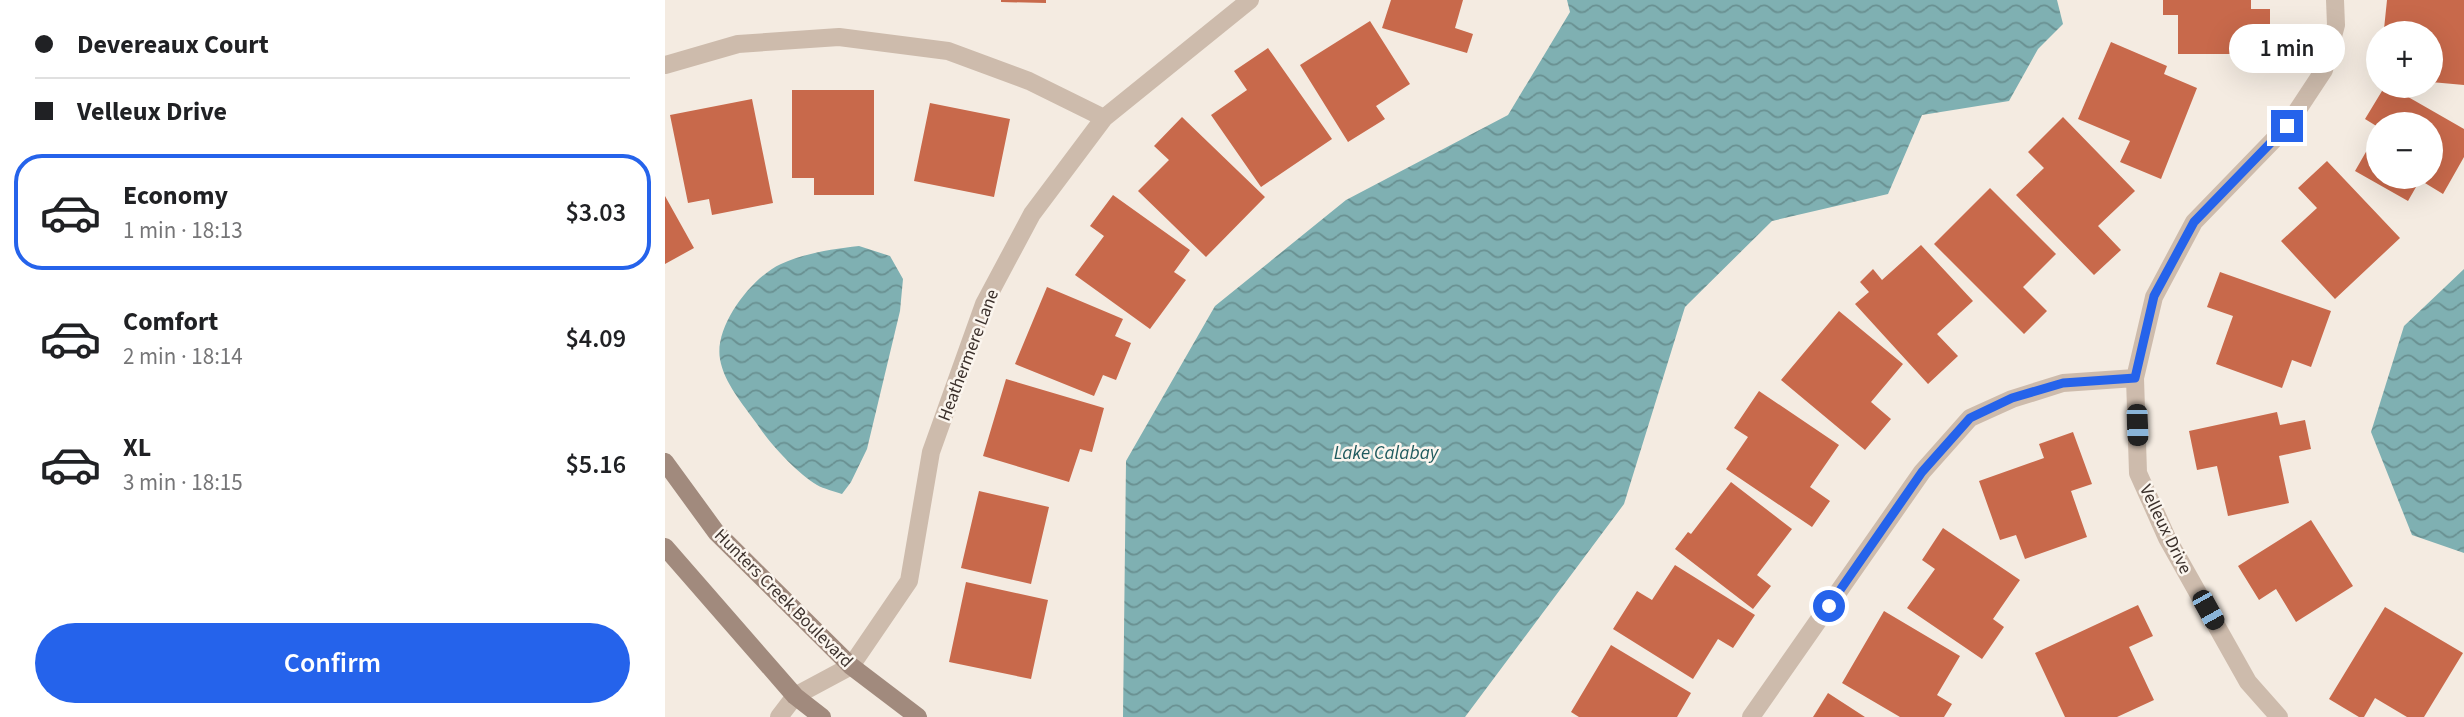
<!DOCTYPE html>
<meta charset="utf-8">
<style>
body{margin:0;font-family:"Source Sans 3",sans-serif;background:#f6f6f6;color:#202124;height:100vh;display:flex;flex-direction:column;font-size:26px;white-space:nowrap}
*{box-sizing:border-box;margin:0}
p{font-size:23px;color:#757577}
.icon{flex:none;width:38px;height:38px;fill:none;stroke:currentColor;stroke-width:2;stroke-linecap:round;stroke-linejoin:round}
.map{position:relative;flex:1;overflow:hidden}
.sheet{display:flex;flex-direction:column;background:#fff;width:665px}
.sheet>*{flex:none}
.top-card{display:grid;align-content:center;height:154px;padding:0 35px;background:#fff}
.controls{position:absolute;left:1701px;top:21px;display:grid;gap:14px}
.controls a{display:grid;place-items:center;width:77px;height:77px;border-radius:50%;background:#fff;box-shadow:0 7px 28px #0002;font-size:35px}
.end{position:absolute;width:32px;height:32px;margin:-16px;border:9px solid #2563eb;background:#fff;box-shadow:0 0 0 4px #fff}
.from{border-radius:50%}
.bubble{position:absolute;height:49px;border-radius:24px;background:#fff;box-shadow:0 7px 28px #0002;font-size:23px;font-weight:600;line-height:49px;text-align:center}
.car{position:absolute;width:21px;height:42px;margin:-21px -10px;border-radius:9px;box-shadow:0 0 5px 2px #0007;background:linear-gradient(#222 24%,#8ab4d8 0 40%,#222 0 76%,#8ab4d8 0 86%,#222 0)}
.top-card b{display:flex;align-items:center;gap:24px;height:66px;font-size:26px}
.top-card b+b{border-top:2px solid #e0e0e0}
.top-card i{width:18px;height:18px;background:#202124}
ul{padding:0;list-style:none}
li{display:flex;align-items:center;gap:21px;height:116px;margin:0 14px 10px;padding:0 21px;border:4px solid transparent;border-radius:28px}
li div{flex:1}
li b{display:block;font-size:26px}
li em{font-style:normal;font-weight:600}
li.on{border-color:#2563eb}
li>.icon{width:63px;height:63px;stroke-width:1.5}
.primary-button{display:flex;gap:14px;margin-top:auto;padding:14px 35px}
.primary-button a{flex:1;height:80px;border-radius:42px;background:#2563eb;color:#fff;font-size:28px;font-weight:600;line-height:80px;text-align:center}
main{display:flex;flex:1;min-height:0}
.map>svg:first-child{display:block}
</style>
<main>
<section class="sheet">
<div class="top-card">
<b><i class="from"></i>Devereaux Court</b>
<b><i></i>Velleux Drive</b>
</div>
<ul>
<li class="on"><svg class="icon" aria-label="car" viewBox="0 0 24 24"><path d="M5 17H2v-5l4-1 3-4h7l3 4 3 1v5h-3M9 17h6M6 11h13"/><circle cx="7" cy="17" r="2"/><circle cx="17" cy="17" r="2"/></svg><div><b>Economy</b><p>1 min · 18:13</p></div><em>$3.03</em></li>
<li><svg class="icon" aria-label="car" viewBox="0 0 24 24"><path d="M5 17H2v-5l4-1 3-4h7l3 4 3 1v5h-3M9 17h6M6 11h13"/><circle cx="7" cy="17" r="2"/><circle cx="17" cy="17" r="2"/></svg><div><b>Comfort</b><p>2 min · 18:14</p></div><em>$4.09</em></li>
<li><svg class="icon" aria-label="car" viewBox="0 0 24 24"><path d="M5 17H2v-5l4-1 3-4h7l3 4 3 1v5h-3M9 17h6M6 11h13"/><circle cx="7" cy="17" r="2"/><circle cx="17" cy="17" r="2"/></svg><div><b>XL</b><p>3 min · 18:15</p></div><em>$5.16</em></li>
</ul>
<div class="primary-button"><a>Confirm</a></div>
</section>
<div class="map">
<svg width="1799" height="717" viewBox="0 0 1799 717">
<defs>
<pattern id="water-waves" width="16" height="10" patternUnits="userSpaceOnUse" patternTransform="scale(1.75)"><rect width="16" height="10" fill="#7fb0b2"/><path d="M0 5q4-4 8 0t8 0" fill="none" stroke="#699091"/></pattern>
</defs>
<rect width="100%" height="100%" fill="#f4ebe1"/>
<path fill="url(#water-waves)" d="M 902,0 L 1392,0 L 1398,24 L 1373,49 L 1344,101 L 1257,115 L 1223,194 L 1107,221 L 1020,307 L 959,504 L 800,717 L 458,717 L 461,461 L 550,306 L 681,200 L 843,115 L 905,12 Z
M 194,246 L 225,256 L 238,279 L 235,311 L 202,449 L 186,482 L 177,494 C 169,491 159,489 152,485 C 131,472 105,444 92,424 C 78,404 59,383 55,359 C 49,326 87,277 116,264 C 140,253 168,249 194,246 Z
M 1799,269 L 1799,553 L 1747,535 L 1706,432 L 1739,326 Z"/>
<path fill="#c8694b" d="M 336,0 L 381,0 L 381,3 L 336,2 Z
M 726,0 L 798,0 L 790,28 L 808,34 L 802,53 L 717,28 Z
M 1498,0 L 1586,0 L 1586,9 L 1605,9 L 1605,54 L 1513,54 L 1513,15 L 1498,15 Z
M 1722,0 L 1799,0 L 1799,85 L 1766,82 L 1766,33 L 1743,33 L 1719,29 Z
M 705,21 L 745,84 L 711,106 L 720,119 L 683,142 L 635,65 Z
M 1446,42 L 1502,66 L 1499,74 L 1532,88 L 1496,179 L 1455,162 L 1465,141 L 1413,119 Z
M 603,48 L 667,139 L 596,187 L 546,115 L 582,90 L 569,71 Z
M 1720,86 L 1724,86 L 1799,129 L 1799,157 L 1778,194 L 1755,180 L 1743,201 L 1690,171 L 1713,131 L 1713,177 L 1766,177 L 1766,124 L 1713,124 L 1713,127 L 1700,119 Z
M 127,90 L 209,90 L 209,195 L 149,195 L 149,178 L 127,178 Z
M 87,99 L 108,203 L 47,215 L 44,199 L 23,203 L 5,115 Z
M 265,103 L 345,119 L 329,197 L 249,181 Z
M 517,117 L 600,197 L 541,257 L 473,191 L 504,160 L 489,146 Z
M 1398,117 L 1470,191 L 1433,226 L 1456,250 L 1429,275 L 1351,195 L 1379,168 L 1363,152 Z
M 1662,161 L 1735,238 L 1670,299 L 1616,241 L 1652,208 L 1633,188 Z
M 1325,188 L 1391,254 L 1358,287 L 1382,311 L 1359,334 L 1269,244 Z
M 448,195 L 525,250 L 509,272 L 521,280 L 485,329 L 410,275 L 439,236 L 425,226 Z
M 0,196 L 29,248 L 0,264 Z
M 1256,245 L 1308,301 L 1272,334 L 1293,356 L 1263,384 L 1190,304 L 1204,292 L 1195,282 L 1208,269 L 1217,280 Z
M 1555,272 L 1666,311 L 1646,367 L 1627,360 L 1617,388 L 1551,364 L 1568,316 L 1542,307 Z
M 382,287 L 458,319 L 450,336 L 466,343 L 451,380 L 438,375 L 429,396 L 350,364 Z
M 1174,311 L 1238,364 L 1206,402 L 1226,419 L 1200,450 L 1116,380 Z
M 341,379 L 439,408 L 427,452 L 415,449 L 404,482 L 318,456 Z
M 1094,391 L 1174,445 L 1145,487 L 1165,501 L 1147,527 L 1061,469 L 1083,437 L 1069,428 Z
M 1612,412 L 1615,425 L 1640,420 L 1646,449 L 1614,456 L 1624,503 L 1563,516 L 1552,466 L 1532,470 L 1524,431 Z
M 1408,432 L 1427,484 L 1406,491 L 1422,537 L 1360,559 L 1351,535 L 1335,540 L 1314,481 L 1379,458 L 1374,444 Z
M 1066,482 L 1127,529 L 1092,575 L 1106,586 L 1088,609 L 1010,549 L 1023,532 L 1026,534 Z
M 314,491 L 384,507 L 366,584 L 296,568 Z
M 1646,520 L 1688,586 L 1631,622 L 1611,589 L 1594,600 L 1573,566 Z
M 1278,528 L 1355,580 L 1328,619 L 1339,627 L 1317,659 L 1242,608 L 1270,569 L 1257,560 Z
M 1010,565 L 1090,615 L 1068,648 L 1053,639 L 1028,679 L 948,629 L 972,591 L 987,600 Z
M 301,582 L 383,600 L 366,679 L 284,662 Z
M 1473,605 L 1488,636 L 1464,647 L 1489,700 L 1452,717 L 1400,717 L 1370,653 Z
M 1720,607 L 1798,653 L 1759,717 L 1742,717 L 1710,698 L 1699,717 L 1694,717 L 1664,699 Z
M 1219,611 L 1295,656 L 1272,695 L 1287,704 L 1279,717 L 1235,717 L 1177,683 Z
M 946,645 L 1026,693 L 1012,717 L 914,717 L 906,712 Z
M 1163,693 L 1200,717 L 1148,717 Z"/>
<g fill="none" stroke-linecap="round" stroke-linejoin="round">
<path stroke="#cdbbac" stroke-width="18" d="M 0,65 L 73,44 L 174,37 L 283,51 L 364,81 L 439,118
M 114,717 L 130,696 L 186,666 L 244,581 L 266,452 L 319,304 L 367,214 L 439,118 L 585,0
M 1086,717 L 1257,472 L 1305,418 L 1347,399 L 1398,383 L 1470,378
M 1614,717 L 1583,682 L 1502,538 L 1473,473 L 1470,378 L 1489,297 L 1529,222 L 1622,126 L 1659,70 L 1671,25 L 1670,0"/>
<path stroke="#a18a7d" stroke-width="18" d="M 0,462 L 51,532 L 186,666 L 253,717
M 0,547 L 130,696 L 157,717"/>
</g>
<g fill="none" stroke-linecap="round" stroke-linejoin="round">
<path stroke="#2563eb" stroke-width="9" d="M 1164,606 L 1257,472 L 1305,418 L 1347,398 L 1398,383 L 1470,378 L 1489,296 L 1529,222 L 1622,126"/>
</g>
<g text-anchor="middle" stroke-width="5" stroke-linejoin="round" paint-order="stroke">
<g font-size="18" fill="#3b302b" stroke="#fbf5ee">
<text transform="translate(303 355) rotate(-69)" y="6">Heathermere Lane</text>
<text transform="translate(1501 529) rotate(64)" y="6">Velleux Drive</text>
<text transform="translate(119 598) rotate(45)" y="6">Hunters Creek Boulevard</text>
</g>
<g font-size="19" font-style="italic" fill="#1f5a5e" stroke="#fbf5ee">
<text x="721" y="459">Lake Calabay</text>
</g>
</g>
</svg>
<div class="controls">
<a>+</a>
<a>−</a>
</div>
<i class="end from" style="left:1164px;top:606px"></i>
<i class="end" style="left:1622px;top:126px"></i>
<div class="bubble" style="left:1564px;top:24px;width:116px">1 min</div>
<i class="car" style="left:1472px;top:425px;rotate:178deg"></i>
<i class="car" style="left:1543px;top:610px;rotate:151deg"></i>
</div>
</main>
